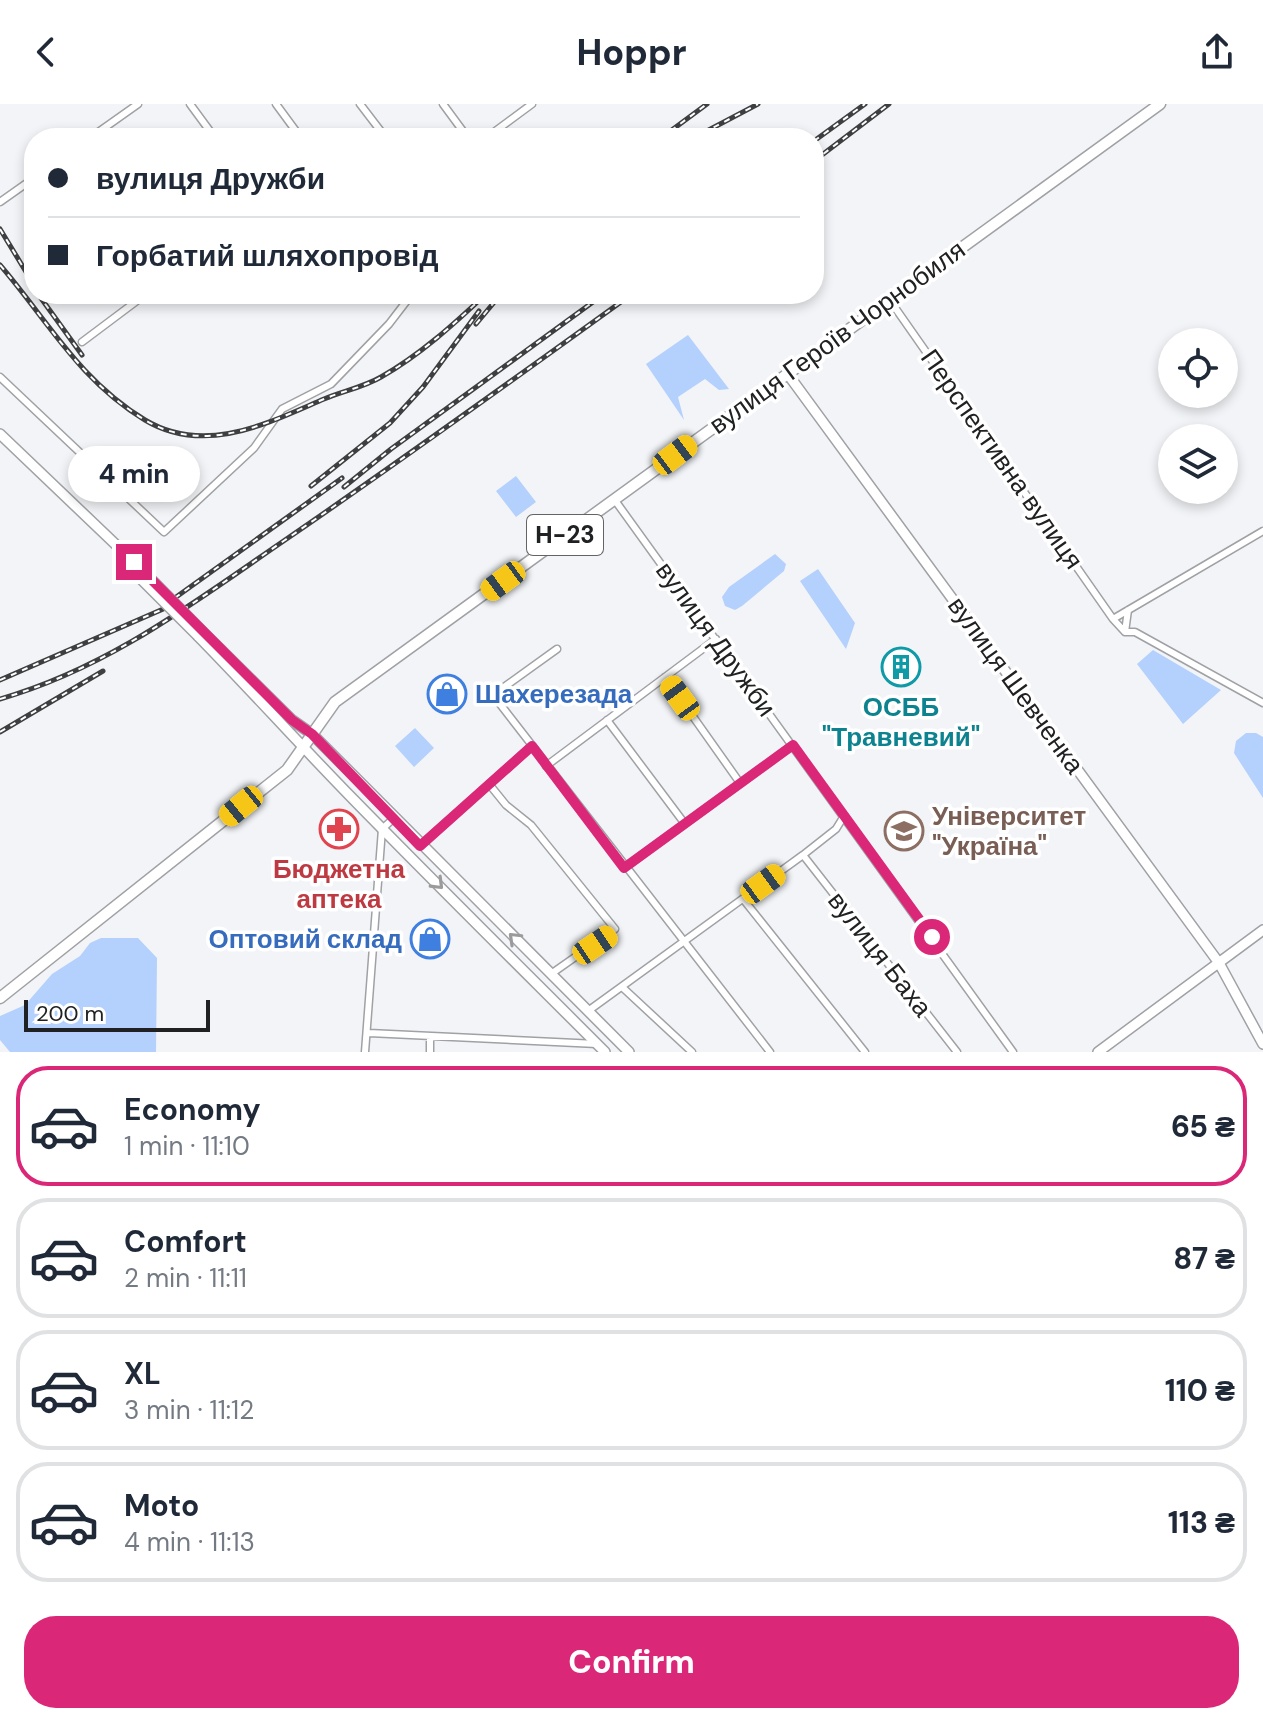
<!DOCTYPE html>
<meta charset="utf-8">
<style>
body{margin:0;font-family:"DM Sans",sans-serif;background:#f2f2f3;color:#1f2937;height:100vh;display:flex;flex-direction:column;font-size:30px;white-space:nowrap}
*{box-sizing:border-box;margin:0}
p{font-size:26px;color:#747a83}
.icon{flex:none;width:44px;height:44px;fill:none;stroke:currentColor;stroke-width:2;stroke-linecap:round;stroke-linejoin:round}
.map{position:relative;height:948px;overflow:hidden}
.panel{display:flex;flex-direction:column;background:#fff;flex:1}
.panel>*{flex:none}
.guide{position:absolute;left:24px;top:24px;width:800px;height:176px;border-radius:32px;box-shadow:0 4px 12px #0003;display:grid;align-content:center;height:176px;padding:0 24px;background:#fff}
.controls{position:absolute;left:1158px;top:224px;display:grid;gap:16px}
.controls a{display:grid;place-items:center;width:80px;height:80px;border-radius:50%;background:#fff;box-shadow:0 4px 12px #0003;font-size:40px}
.scale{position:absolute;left:24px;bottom:20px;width:186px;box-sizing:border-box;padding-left:8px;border:4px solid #202122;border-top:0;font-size:22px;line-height:28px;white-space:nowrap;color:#202122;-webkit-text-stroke:6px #fff;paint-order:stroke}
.end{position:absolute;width:36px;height:36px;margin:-18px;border:10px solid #db2777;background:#fff;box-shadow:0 0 0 4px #fff}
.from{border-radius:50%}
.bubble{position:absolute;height:56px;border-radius:28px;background:#fff;box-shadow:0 4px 12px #0003;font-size:26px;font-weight:800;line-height:56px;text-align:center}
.car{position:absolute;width:24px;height:48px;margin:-24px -12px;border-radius:10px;box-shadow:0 0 6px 2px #0007;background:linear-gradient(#f5c518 24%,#345 0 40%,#f5c518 0 76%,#345 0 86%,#f5c518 0)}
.guide b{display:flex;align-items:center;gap:28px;height:76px;font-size:30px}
.guide b+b{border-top:2px solid #e0e1e3}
.guide i{width:20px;height:20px;background:#1f2937}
ul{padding:14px 0 0;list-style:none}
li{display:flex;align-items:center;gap:24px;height:120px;margin:0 16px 12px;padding:0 8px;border:4px solid #e0e1e3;border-radius:32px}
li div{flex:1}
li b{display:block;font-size:30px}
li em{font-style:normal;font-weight:800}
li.current{border-color:#db2777}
li>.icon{width:72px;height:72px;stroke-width:1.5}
.cta{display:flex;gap:16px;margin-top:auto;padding:16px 24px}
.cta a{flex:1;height:92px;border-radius:32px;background:#db2777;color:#fff;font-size:32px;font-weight:800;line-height:92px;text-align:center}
header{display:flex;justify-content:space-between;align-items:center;height:104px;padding:0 24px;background:#fff;font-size:36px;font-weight:800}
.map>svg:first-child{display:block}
</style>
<header><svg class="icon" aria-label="back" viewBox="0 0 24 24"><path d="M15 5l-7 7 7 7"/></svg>Hoppr<svg class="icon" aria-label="share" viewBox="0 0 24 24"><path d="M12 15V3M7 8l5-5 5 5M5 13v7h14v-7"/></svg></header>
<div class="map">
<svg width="1263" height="948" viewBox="0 0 1263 948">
<rect width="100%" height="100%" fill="#f2f4f7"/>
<path fill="#b4d0fc" d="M 688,231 L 729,285 L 719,286 L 705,275 L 678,293 L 684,316 L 646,260 Z
M 516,372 L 536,398 L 516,413 L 496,387 Z
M 775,450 L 786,460 L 784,467 L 742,502 L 735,506 L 725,502 L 722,493 L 729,483 Z
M 818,465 L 855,519 L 846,545 L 800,477 Z
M 1153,546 L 1221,586 L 1183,620 L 1137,560 Z
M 415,624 L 434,644 L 414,663 L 395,642 Z
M 1246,629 L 1256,629 L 1263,633 L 1263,694 L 1234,649 L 1236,637 Z
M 138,834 L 157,854 L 156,948 L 10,948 L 0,936 L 0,912 L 25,901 L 52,870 L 80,852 L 90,839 L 101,834 Z"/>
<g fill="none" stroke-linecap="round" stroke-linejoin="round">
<defs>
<path id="street" d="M 190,0 L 215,34
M 276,0 L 301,34
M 360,0 L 386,34
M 443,0 L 468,34
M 90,34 L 138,0
M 486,34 L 532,0
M 0,98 L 34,74
M 889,195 L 1113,515 L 1125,528 L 1135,528 L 1263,599
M 82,238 L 146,190
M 0,273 L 164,428 L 254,344 L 282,305 L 331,280 L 389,220 L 412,190
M 614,395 L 1013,948
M 1113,515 L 1263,427
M 1125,528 L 1128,506
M 557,545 L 493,591 L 770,948
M 665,573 L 740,679
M 607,616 L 685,720
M 546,662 L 716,535
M 489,680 L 506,701 L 531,721 L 615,825 L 551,870
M 420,742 L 532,642
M 803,751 L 957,948
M 624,764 L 793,641
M 743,795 L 865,948
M 622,883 L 692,948
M 588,907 L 803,751 L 836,725 L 844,712
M 369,929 L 597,940
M 365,948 L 382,725 L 393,715
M 430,948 L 430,932"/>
<path id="secondary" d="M 787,269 L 1219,859 L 1263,940
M 0,330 L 134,458
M 203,528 L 292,616 L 312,630 L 629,948
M 198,532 C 251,586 300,641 353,695 C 436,780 521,864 605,948
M 1098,948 L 1263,826"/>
<path id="primary" d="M 0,894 L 287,666 L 335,598 L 1160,0"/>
</defs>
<use href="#street" stroke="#9fa1a4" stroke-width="9"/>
<use href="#secondary" stroke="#9fa1a4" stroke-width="12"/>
<use href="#primary" stroke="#9fa1a4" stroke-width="13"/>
<use href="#street" stroke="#fff" stroke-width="6"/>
<use href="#secondary" stroke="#fff" stroke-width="9"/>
<use href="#primary" stroke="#fff" stroke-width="10"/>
<defs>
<path id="rail" d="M 703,29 L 758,0
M 661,34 L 707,0
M 814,37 L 865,0
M 814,57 L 889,0
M 0,125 L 34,181
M 0,161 C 48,217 79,276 145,316 C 205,352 268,319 324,295 C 343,287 364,283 381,273 C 420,251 454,220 486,190
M 38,190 L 82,251
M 476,220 L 501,190
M 311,382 L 390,319 L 423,283 L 479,207
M 344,383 L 391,345 L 604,190
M 165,501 L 342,374
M 0,576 L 177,499
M 0,595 C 108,564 193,499 285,436 C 402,356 517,273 632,190
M 0,628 L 103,567"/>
</defs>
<use href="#rail" stroke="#3d3f40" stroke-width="5"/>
<use href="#rail" stroke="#fff" stroke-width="2" stroke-dasharray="6" stroke-linecap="butt"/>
<defs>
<path id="secondary-bridge" d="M 134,458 L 203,528
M 130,464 L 198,532"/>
</defs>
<use href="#secondary-bridge" stroke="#9fa1a4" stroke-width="12" stroke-linecap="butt"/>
<use href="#secondary-bridge" stroke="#fff" stroke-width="9"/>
</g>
<defs><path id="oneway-chevron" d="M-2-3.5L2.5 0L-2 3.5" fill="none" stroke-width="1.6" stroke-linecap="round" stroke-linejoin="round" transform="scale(2)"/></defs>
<g stroke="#9b9b9c">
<use href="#oneway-chevron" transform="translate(438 780) rotate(45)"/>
<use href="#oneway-chevron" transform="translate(514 834) rotate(-136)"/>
</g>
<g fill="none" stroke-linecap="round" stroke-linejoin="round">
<path stroke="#db2777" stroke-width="10" d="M 134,458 L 292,616 L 312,630 L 420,742 L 532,642 L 624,764 L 793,641 L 932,833"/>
</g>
<defs>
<symbol id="building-ring" viewBox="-11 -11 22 22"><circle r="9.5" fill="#fff" stroke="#0f9aa8" stroke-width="1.5"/><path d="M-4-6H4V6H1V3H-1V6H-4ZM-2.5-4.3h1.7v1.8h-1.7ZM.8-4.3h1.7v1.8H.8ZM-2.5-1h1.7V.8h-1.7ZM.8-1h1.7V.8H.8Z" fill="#0f9aa8"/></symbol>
<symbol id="shop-ring" viewBox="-11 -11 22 22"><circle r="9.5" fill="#fff" stroke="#3f7fe0" stroke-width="1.5"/><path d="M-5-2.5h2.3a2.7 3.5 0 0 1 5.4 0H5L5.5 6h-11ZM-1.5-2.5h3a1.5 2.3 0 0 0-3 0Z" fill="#3f7fe0"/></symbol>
<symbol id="pharmacy-ring" viewBox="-11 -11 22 22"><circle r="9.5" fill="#fff" stroke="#e0444e" stroke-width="1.5"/><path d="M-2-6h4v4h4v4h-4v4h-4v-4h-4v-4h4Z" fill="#e0444e"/></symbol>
<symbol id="university-ring" viewBox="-11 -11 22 22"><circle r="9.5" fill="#fff" stroke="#8d6e63" stroke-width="1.5"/><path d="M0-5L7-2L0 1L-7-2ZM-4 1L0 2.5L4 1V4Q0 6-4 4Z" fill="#8d6e63"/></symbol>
</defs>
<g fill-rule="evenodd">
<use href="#building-ring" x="879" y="541" width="44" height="44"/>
<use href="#shop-ring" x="425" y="568" width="44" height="44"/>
<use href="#pharmacy-ring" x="317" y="703" width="44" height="44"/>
<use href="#university-ring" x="882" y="705" width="44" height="44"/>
<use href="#shop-ring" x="408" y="813" width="44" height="44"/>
</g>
<g text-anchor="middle" stroke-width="7" stroke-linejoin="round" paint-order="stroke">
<rect fill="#fff" stroke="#636464" stroke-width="2" x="527" y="411" width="76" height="40" rx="6"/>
<g font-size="24" font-weight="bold" fill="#202122">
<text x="565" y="439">Н-23</text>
</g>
<g font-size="26" fill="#202122" stroke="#fff">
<text transform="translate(837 233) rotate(-36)" y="9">вулиця Героїв Чорнобиля</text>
<text transform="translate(1002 355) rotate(55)" y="9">Перспективна вулиця</text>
<text transform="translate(716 535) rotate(54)" y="9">вулиця Дружби</text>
<text transform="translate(1016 581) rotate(54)" y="9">вулиця Шевченка</text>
<text transform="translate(880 850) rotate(52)" y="9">вулиця Баха</text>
</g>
<g font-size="26" font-weight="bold" fill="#366cbe" stroke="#fff" text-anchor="start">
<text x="475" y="599">Шахерезада</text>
<text x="402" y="844" text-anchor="end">Оптовий склад</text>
</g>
<g font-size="26" font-weight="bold" fill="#0d838f" stroke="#fff">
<text x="901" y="612">ОСББ<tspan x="901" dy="30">"Травневий"</tspan></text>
</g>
<g font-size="26" font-weight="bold" fill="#785e54" stroke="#fff" text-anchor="start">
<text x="932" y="721">Університет<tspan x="932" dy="30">"Україна"</tspan></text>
</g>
<g font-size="26" font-weight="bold" fill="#be3a42" stroke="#fff">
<text x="339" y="774">Бюджетна<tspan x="339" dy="30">аптека</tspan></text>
</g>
</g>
</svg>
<div class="controls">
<a><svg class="icon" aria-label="locate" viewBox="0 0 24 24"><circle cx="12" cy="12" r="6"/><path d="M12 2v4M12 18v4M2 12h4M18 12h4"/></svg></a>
<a><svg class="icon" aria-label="layers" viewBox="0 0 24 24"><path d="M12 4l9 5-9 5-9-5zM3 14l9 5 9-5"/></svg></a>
</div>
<div class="scale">200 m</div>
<i class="end from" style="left:932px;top:833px"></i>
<i class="end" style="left:134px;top:458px"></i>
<div class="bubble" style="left:68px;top:342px;width:132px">4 min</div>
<i class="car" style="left:675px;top:351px;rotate:53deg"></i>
<i class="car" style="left:503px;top:477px;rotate:234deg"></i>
<i class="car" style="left:680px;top:594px;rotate:324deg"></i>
<i class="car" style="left:241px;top:702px;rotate:231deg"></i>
<i class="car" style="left:763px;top:780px;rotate:54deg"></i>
<i class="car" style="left:595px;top:841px;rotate:56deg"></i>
<div class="guide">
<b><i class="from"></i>вулиця Дружби</b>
<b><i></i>Горбатий шляхопровід</b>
</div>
</div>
<section class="panel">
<ul>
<li class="current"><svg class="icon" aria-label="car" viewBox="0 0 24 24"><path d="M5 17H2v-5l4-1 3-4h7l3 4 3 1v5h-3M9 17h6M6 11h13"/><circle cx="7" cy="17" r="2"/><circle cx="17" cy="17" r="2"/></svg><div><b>Economy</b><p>1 min · 11:10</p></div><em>65 ₴</em></li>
<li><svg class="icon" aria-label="car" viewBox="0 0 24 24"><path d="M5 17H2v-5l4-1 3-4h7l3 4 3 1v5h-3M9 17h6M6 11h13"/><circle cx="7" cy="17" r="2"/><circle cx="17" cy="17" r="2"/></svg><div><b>Comfort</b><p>2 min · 11:11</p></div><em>87 ₴</em></li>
<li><svg class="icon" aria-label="car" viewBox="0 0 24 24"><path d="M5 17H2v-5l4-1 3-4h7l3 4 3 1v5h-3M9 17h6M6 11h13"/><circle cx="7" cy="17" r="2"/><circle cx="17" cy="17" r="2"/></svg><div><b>XL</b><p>3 min · 11:12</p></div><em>110 ₴</em></li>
<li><svg class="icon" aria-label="car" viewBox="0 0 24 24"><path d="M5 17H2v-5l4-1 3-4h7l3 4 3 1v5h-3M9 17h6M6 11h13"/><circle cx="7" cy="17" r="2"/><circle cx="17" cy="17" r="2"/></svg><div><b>Moto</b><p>4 min · 11:13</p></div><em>113 ₴</em></li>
</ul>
<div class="cta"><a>Confirm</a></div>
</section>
